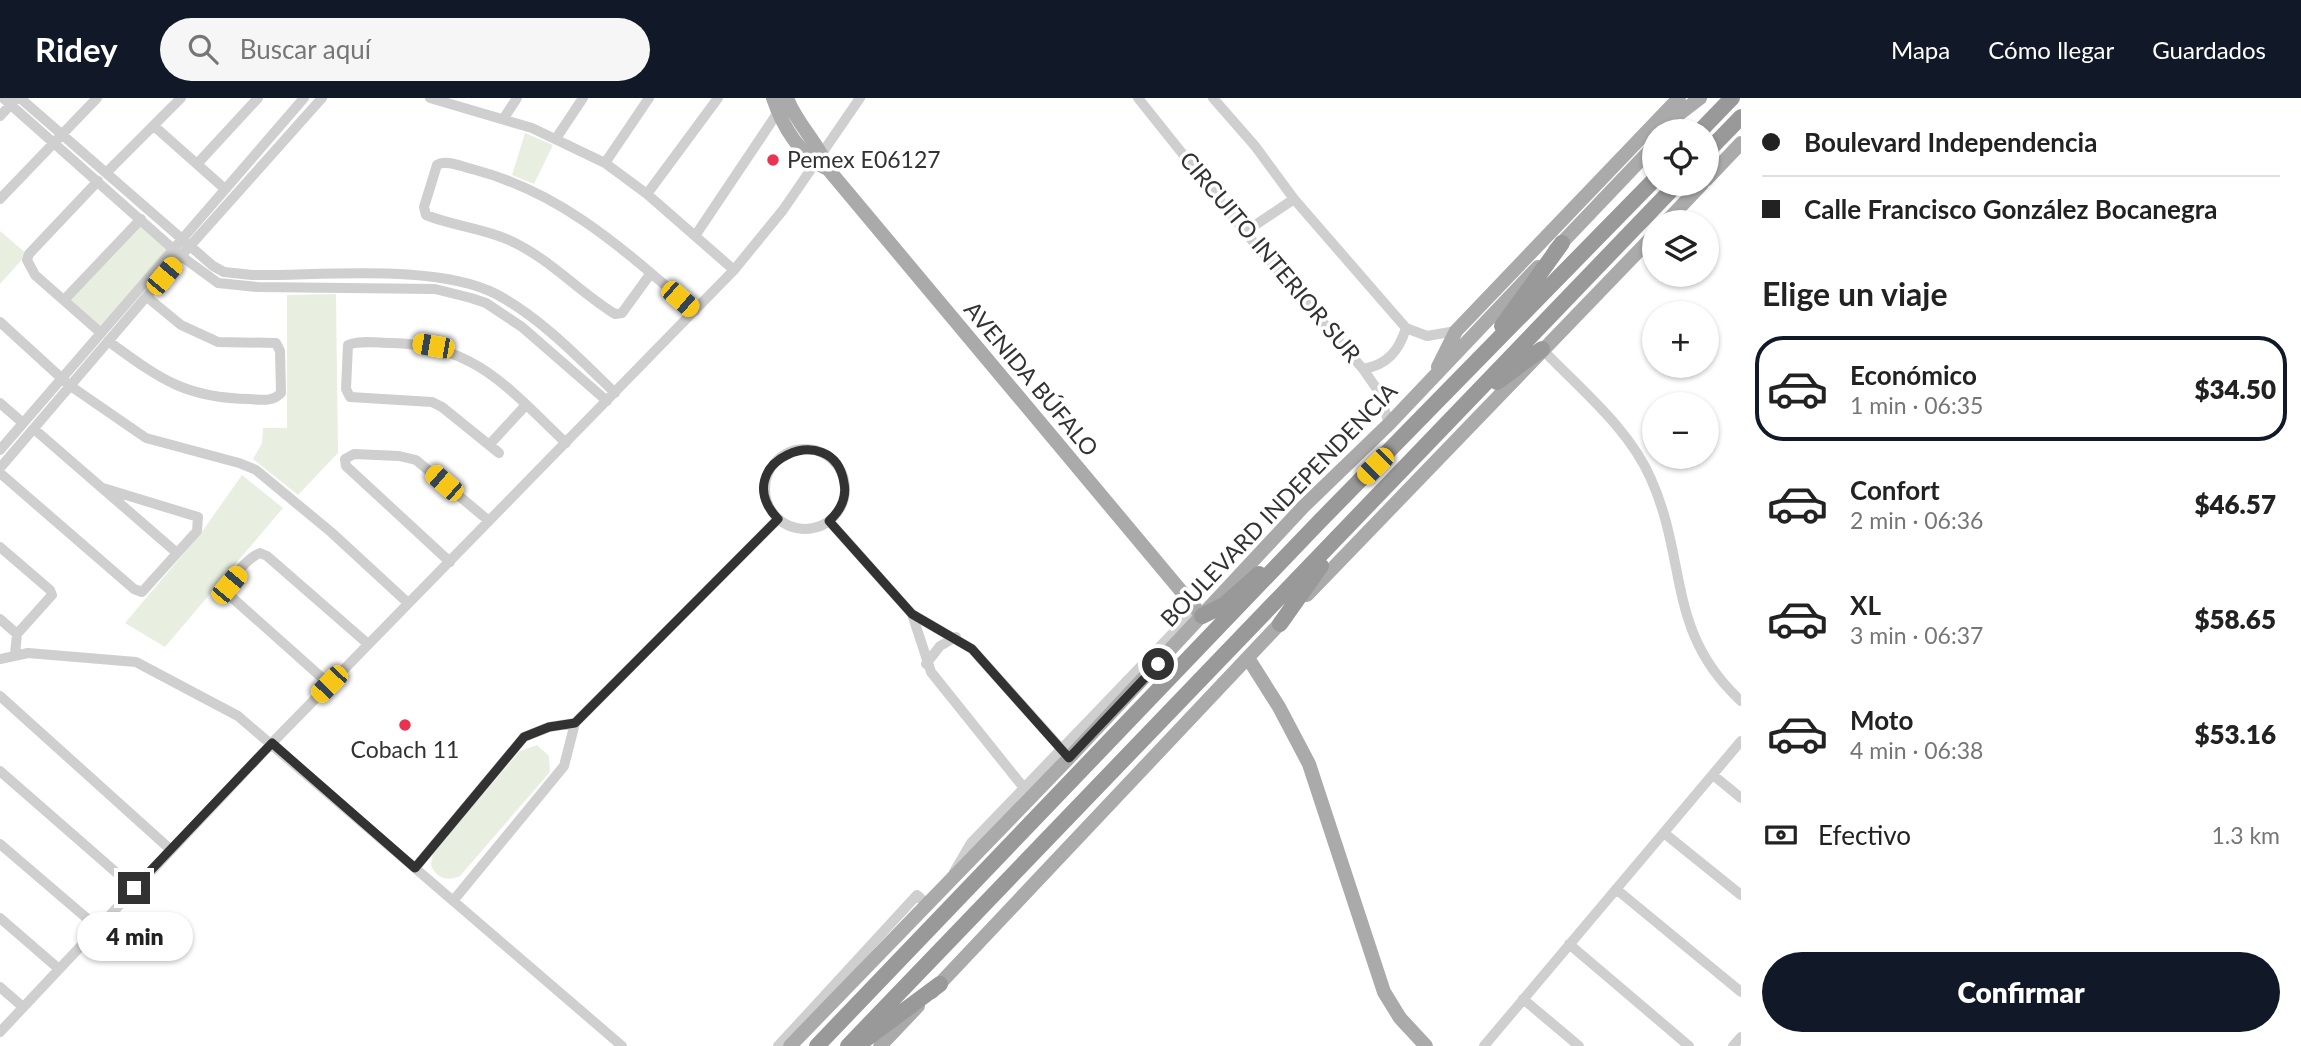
<!DOCTYPE html>
<html lang="es">
<meta charset="utf-8">
<style>
body{margin:0;font-family:Lato,sans-serif;background:#f6f6f6;color:#222;height:100vh;display:flex;flex-direction:column;font-size:26px;white-space:nowrap}
*{box-sizing:border-box;margin:0}
p{font-size:23px;color:#767676}
.icon{flex:none;width:38px;height:38px;fill:none;stroke:currentColor;stroke-width:2;stroke-linecap:round;stroke-linejoin:round}
.map{position:relative;flex:1;overflow:hidden}
.drawer{display:flex;flex-direction:column;background:#fff;width:560px}
.drawer>*{flex:none}
.hud{display:grid;align-content:center;height:154px;padding:0 21px;background:#fff}
.buttons{position:absolute;left:1642px;top:21px;display:grid;gap:14px}
.buttons a{display:grid;place-items:center;width:77px;height:77px;border-radius:50%;background:#fff;box-shadow:0 2px 5px #0004;font-size:35px}
.end{position:absolute;width:32px;height:32px;margin:-16px;border:9px solid #323232;background:#fff;box-shadow:0 0 0 4px #fff}
.from{border-radius:50%}
.bubble{position:absolute;height:49px;border-radius:24px;background:#fff;box-shadow:0 2px 5px #0004;font-size:23px;font-weight:800;line-height:49px;text-align:center}
.car{position:absolute;width:21px;height:42px;margin:-21px -10px;border-radius:9px;box-shadow:0 0 5px 2px #0007;background:linear-gradient(#f5c518 24%,#345 0 40%,#f5c518 0 76%,#345 0 86%,#f5c518 0)}
.hud b{display:flex;align-items:center;gap:24px;height:66px;font-size:26px}
.hud b+b{border-top:2px solid #e0e0e0}
.hud i{width:18px;height:18px;background:#222}
ul{padding:0;list-style:none}
li{display:flex;align-items:center;gap:21px;height:105px;margin:0 14px 10px;padding:0 7px;border:4px solid transparent;border-radius:28px}
li div{flex:1}
li b{display:block;font-size:26px}
li em{font-style:normal;font-weight:800}
li.selected{border-color:#111827}
li>.icon{width:63px;height:63px;stroke-width:1.5}
h2{padding:0 21px;font-size:32px;line-height:84px}
.pay{display:flex;align-items:center;gap:18px;height:77px;padding:0 21px;font-size:26px}
.pay p{margin-inline-start:auto}
.cta{display:flex;gap:14px;margin-top:auto;padding:14px 21px}
.cta a{flex:1;height:80px;border-radius:42px;background:#111827;color:#fff;font-size:28px;font-weight:800;line-height:80px;text-align:center}
header{display:flex;align-items:center;gap:42px;box-sizing:border-box;height:98px;padding:0 35px;background:#111827;color:#fff}
header strong{font-size:33px}
nav{display:flex;gap:38px;margin-inline-start:auto;font-size:24px}
.search{width:490px;height:63px;background:#f6f6f6;display:flex;align-items:center;gap:18px;box-sizing:border-box;padding:0 24px;border-radius:38px;color:#767676;font-size:26px}
main{display:flex;flex:1;min-height:0}
.map>svg:first-child{display:block}
</style>
<header>
<strong>Ridey</strong>
<div class="search"><svg class="icon" aria-label="search" viewBox="0 0 24 24"><circle cx="10" cy="10" r="6"/><path d="M15 15l6 6"/></svg>Buscar aquí</div>
<nav><a>Mapa</a><a>Cómo llegar</a><a>Guardados</a></nav>
</header>
<main>
<div class="map">
<svg width="1741" height="948" viewBox="0 0 1741 948">
<rect width="100%" height="100%" fill="#fff"/>
<path fill="#e9efe0" d="M 525,35 L 553,47 L 534,86 L 512,77 Z
M 141,121 L 173,150 L 101,235 L 64,202 Z
M 0,133 L 27,156 L 0,186 Z
M 336,196 L 338,355 L 298,397 L 253,361 L 262,345 L 263,330 L 287,330 L 287,197 Z
M 242,377 L 283,410 L 165,549 L 125,525 L 201,435 Z
M 537,647 L 549,658 L 550,674 L 460,778 C 447,784 436,780 431,767 L 433,755 L 520,653 Z"/>
<g fill="none" stroke-linecap="round" stroke-linejoin="round">
<path stroke="#cfcfcf" stroke-width="10" d="M 3,0 L 181,158 L 218,185 L 257,189 L 435,191 L 471,200 L 486,205 L 522,229 L 607,303
M 20,0 L 213,168 L 224,174 L 252,177 C 320,178 436,165 496,196 C 541,220 579,260 615,295
M 430,0 L 532,30 L 605,65 L 647,96 L 734,172
M 1138,0 L 1245,134 L 1363,271 L 1379,294 L 1389,326
M 1213,0 L 1255,48 L 1294,101 L 1406,230 L 1427,238 L 1456,233
M 0,18 L 15,2
M 504,20 L 517,0
M 154,28 L 225,91
M 557,39 L 583,0
M 198,65 L 258,0
M 605,65 L 649,0
M 106,75 L 181,0
M 98,83 L 29,156 L 27,162 L 35,177 L 101,235
M 647,96 L 718,0
M 0,101 L 97,0
M 1245,134 L 1294,101
M 695,138 L 778,14
M 651,175 L 622,215 L 615,216 C 578,193 549,160 509,142 C 482,130 453,128 426,117 L 424,109 L 437,67 C 446,61 462,69 472,71 C 564,95 625,153 695,213
M 64,202 L 141,121
M 0,224 L 69,287 L 146,340 L 239,365 L 256,372 L 331,434 L 408,505
M 108,243 C 159,280 184,300 250,301 C 261,302 273,304 281,295 L 280,253 L 276,245 L 218,244 L 181,227 L 147,199
M 1542,251 C 1580,291 1629,330 1651,381 C 1688,464 1666,534 1741,603
M 1363,271 C 1387,267 1399,253 1406,230
M 0,305 L 23,325
M 34,331 L 177,455
M 489,347 L 526,307
M765 391a40 40 0 1 1 80 0a40 40 0 1 1-80 0Z
M 0,352 L 304,0
M 499,355 L 442,309 L 432,304 L 350,299 L 346,291 L 348,247 C 360,242 378,245 391,245 C 475,246 509,291 566,345
M 0,370 L 181,158 L 322,0
M 0,375 L 134,491 L 142,494 L 197,433 L 198,419 L 103,390
M 829,423 L 912,516 L 931,574 L 1024,690
M 0,449 L 50,492 L 52,497 L 17,536 L 15,556
M 450,464 L 346,368 L 345,361 L 354,356 L 399,358 L 416,362 L 489,423
M 912,516 L 972,551 L 1066,656
M 0,521 L 17,536
M 0,561 L 28,555 L 136,564 L 238,618 L 622,948
M 926,566 L 940,548 L 956,539
M 329,586 L 228,496 C 225,484 248,460 260,455 L 267,458 L 368,546
M 0,598 L 171,752
M 0,673 L 134,790
M 1713,677 L 1741,700
M 1664,735 L 1741,797
M 0,746 L 97,829
M 415,770 L 524,639 L 549,629 L 575,625
M 954,774 L 971,745 L 1195,512
M 1616,791 L 1741,894
M 453,803 L 564,668 L 575,625 L 778,421
M 0,820 L 59,871
M 1569,846 L 1689,948
M 0,889 L 23,909
M 1523,901 L 1579,948
M 0,934 L 272,645 L 734,172 L 783,112 L 860,0
M 778,948 L 917,797 L 927,806
M 1484,948 L 1741,643
M 1733,948 L 1741,939"/>
<path stroke="#aaa" stroke-width="14" d="M 773,0 C 782,27 801,60 828,71
M 787,0 C 797,27 819,45 828,71 L 1202,518
M 1657,33 L 1700,0
M 1706,82 L 1741,45
M 1666,124 L 1702,86
M 1555,152 L 1654,48
M 1438,269 L 1456,233 L 1679,0
M 1307,497 L 1654,137
M 1248,560 L 1279,609 L 1309,666 L 1384,894 L 1400,920 L 1426,948
M 932,894 L 1286,519
M 790,948 L 1069,660 L 1303,409 L 1389,326 L 1538,169
M 880,948 L 918,908"/>
<path stroke="#999" stroke-width="16" d="M 1700,33 L 1732,0
M 1706,55 L 1741,19
M 1502,228 L 1562,145
M 1497,284 L 1542,251
M 1202,518 L 1224,507 L 1259,476
M 1280,526 L 1321,468
M 862,944 L 940,886
M 817,948 L 1319,424 L 1654,82
M 848,948 L 1677,86"/>
</g>
<g fill="none" stroke-linecap="round" stroke-linejoin="round">
<path stroke="#323232" stroke-width="9" d="M 134,790 L 272,645 L 415,770 L 524,639 L 549,629 L 575,625 L 778,421 C 725,365 834,318 844,385 C 847,400 840,413 829,423 L 912,516 L 972,551 L 1069,660 L 1158,566"/>
</g>
<g fill="#ea3251" stroke="#fff" stroke-width="2.5">
<circle cx="773" cy="62" r="7"/>
<circle cx="405" cy="627" r="7"/>
</g>
<g text-anchor="middle" stroke-width="7" stroke-linejoin="round" paint-order="stroke">
<g font-size="23" fill="#323232" stroke="#fff" text-anchor="start">
<text x="787" y="70">Pemex E06127</text>
<text x="405" y="660" text-anchor="middle">Cobach 11</text>
</g>
<g font-size="23" fill="#323232" stroke="#fff">
<text transform="translate(1270 159) rotate(50)" y="8">CIRCUITO INTERIOR SUR</text>
<text transform="translate(1031 281) rotate(50)" y="8">AVENIDA BÚFALO</text>
<text transform="translate(1279 407) rotate(-46)" y="8">BOULEVARD INDEPENDENCIA</text>
</g>
</g>
</svg>
<div class="buttons">
<a><svg class="icon" aria-label="locate" viewBox="0 0 24 24"><circle cx="12" cy="12" r="6"/><path d="M12 2v4M12 18v4M2 12h4M18 12h4"/></svg></a>
<a><svg class="icon" aria-label="layers" viewBox="0 0 24 24"><path d="M12 4l9 5-9 5-9-5zM3 14l9 5 9-5"/></svg></a>
<a>+</a>
<a>−</a>
</div>
<i class="end from" style="left:1158px;top:566px"></i>
<i class="end" style="left:134px;top:790px"></i>
<div class="bubble" style="left:77px;top:814px;width:116px">4 min</div>
<i class="car" style="left:164px;top:178px;rotate:40deg"></i>
<i class="car" style="left:680px;top:201px;rotate:131deg"></i>
<i class="car" style="left:433px;top:248px;rotate:280deg"></i>
<i class="car" style="left:1375px;top:368px;rotate:225deg"></i>
<i class="car" style="left:444px;top:385px;rotate:311deg"></i>
<i class="car" style="left:229px;top:487px;rotate:40deg"></i>
<i class="car" style="left:329px;top:586px;rotate:224deg"></i>
</div>
<section class="drawer">
<div class="hud">
<b><i class="from"></i>Boulevard Independencia</b>
<b><i></i>Calle Francisco González Bocanegra</b>
</div>
<h2>Elige un viaje</h2>
<ul>
<li class="selected"><svg class="icon" aria-label="car" viewBox="0 0 24 24"><path d="M5 17H2v-5l4-1 3-4h7l3 4 3 1v5h-3M9 17h6M6 11h13"/><circle cx="7" cy="17" r="2"/><circle cx="17" cy="17" r="2"/></svg><div><b>Económico</b><p>1 min · 06:35</p></div><em>$34.50</em></li>
<li><svg class="icon" aria-label="car" viewBox="0 0 24 24"><path d="M5 17H2v-5l4-1 3-4h7l3 4 3 1v5h-3M9 17h6M6 11h13"/><circle cx="7" cy="17" r="2"/><circle cx="17" cy="17" r="2"/></svg><div><b>Confort</b><p>2 min · 06:36</p></div><em>$46.57</em></li>
<li><svg class="icon" aria-label="car" viewBox="0 0 24 24"><path d="M5 17H2v-5l4-1 3-4h7l3 4 3 1v5h-3M9 17h6M6 11h13"/><circle cx="7" cy="17" r="2"/><circle cx="17" cy="17" r="2"/></svg><div><b>XL</b><p>3 min · 06:37</p></div><em>$58.65</em></li>
<li><svg class="icon" aria-label="car" viewBox="0 0 24 24"><path d="M5 17H2v-5l4-1 3-4h7l3 4 3 1v5h-3M9 17h6M6 11h13"/><circle cx="7" cy="17" r="2"/><circle cx="17" cy="17" r="2"/></svg><div><b>Moto</b><p>4 min · 06:38</p></div><em>$53.16</em></li>
</ul>
<div class="pay"><svg class="icon" aria-label="cash" viewBox="0 0 24 24"><path d="M3 7h18v10H3z"/><circle cx="12" cy="12" r="2"/></svg>Efectivo<p>1.3 km</p></div>
<div class="cta"><a>Confirmar</a></div>
</section>
</main>
